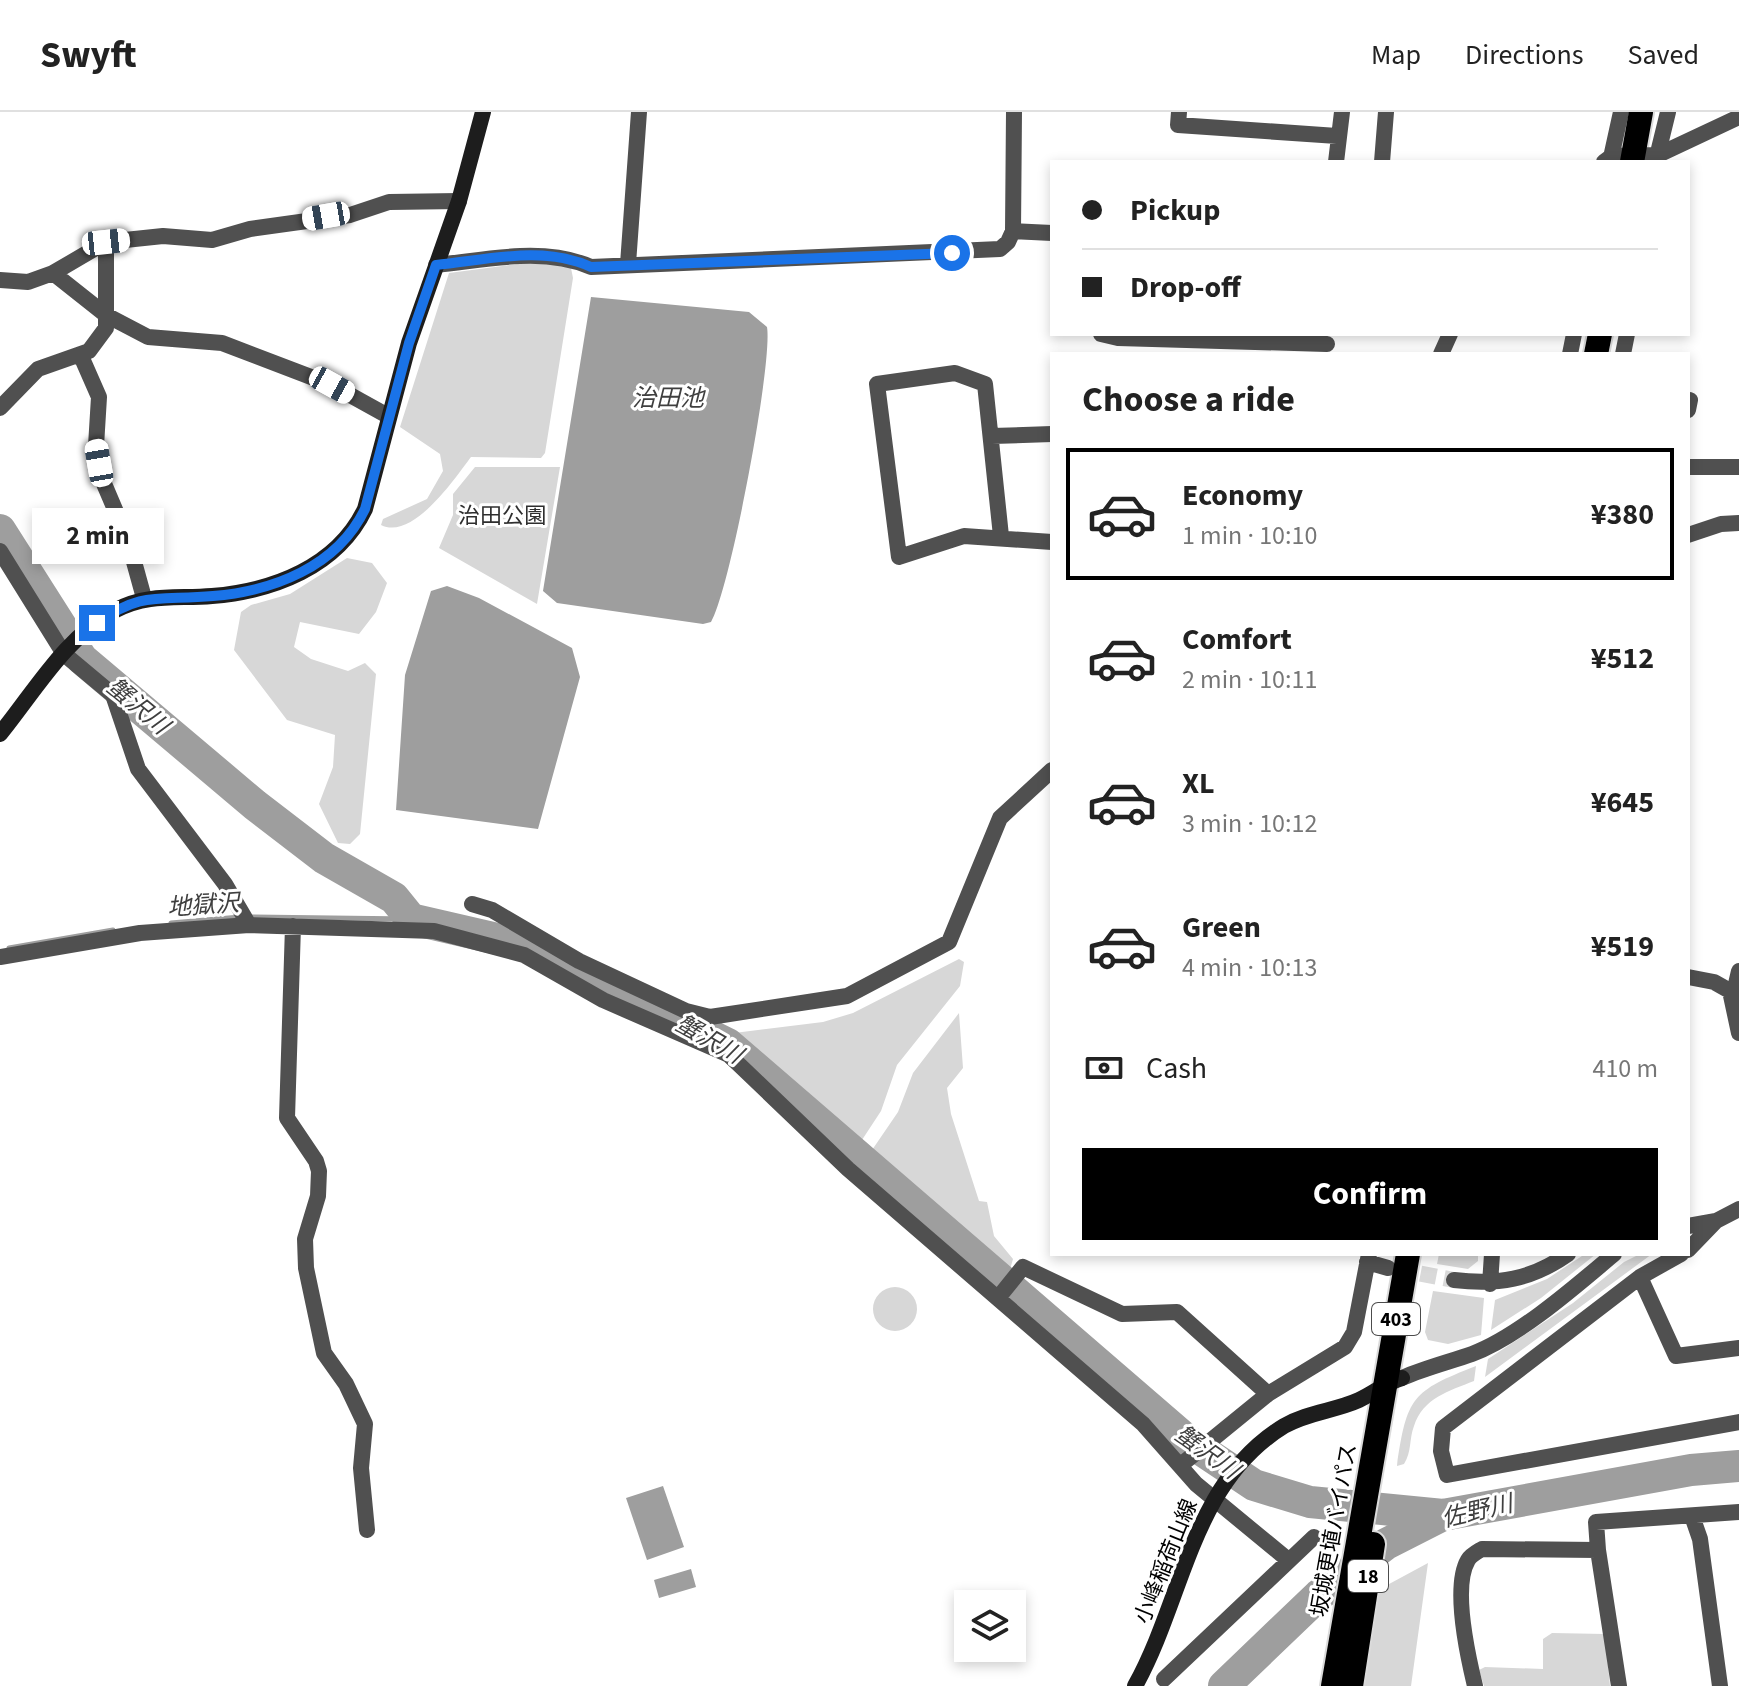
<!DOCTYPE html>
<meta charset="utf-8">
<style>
body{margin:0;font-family:"Source Sans 3","Noto Sans JP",sans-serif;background:#f6f6f6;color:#222;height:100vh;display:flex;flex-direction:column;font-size:30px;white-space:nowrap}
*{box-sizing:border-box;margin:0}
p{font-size:26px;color:#767676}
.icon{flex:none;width:44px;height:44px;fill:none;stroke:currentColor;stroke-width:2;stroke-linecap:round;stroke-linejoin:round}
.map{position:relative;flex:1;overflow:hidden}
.sheet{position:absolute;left:1050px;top:240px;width:640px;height:904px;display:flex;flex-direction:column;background:#fff;border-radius:0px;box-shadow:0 4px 12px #0003}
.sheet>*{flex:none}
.top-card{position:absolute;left:1050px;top:48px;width:640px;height:176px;border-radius:0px;box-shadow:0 4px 12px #0003;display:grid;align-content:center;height:176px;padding:0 32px;background:#fff}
.fabs{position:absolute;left:954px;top:1478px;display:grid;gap:16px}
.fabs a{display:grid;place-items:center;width:72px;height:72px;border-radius:0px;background:#fff;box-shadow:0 4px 12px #0003;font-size:40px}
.end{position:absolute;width:36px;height:36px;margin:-18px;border:10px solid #1a73e8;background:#fff;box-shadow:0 0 0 4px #fff}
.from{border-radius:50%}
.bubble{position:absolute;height:56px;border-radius:0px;background:#fff;box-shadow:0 4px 12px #0003;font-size:26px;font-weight:700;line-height:56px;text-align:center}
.car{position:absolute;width:24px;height:48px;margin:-24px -12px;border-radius:10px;box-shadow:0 0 6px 2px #0007;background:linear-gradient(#fff 24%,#345 0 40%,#fff 0 76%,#345 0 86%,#fff 0)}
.top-card b{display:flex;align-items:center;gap:28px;height:76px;font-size:30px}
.top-card b+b{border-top:2px solid #e0e0e0}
.top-card i{width:20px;height:20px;background:#222}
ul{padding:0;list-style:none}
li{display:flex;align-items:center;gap:24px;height:132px;margin:0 16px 12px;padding:0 16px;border:4px solid transparent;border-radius:0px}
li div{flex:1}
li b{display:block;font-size:30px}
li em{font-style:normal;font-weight:700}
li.selected{border-color:#000}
li>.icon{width:72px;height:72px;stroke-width:1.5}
h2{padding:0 32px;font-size:36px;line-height:96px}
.pay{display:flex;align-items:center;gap:20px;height:88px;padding:0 32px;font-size:30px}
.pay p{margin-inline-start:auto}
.button{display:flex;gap:16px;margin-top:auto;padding:16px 32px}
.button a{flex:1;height:92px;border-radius:0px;background:#000;color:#fff;font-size:32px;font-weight:700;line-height:92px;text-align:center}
header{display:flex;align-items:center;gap:48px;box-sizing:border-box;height:112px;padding:0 40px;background:#fff;border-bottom:2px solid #e0e0e0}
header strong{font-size:38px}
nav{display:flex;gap:44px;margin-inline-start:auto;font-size:28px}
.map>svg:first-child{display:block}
</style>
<header>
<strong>Swyft</strong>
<nav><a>Map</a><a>Directions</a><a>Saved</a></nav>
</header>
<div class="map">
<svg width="1739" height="1574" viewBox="0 0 1739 1574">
<rect width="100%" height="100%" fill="#fff"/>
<path fill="#d7d7d7" d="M 532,150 L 564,151 L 571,156 L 573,166 L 545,341 L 541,346 L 471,345 C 455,366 413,429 381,413 L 383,407 L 427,387 L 443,359 L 440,342 L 400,315 L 449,161 Z
M 475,355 L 560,355 L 537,492 L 439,436 L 453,403 L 453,382 Z
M 347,446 L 372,451 L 387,471 L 376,500 L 359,522 L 300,510 L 294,535 L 311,547 L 348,559 L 365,551 L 376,562 L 360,722 L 350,732 L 338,731 L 319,692 L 333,655 L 335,623 L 287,608 L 234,538 L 241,500 L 251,493 L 290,482 Z
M 959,847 L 964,850 L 960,874 L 897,953 L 881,999 L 860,1031 L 755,941 L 726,922 L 823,910 L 853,901 Z
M 959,901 L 963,956 L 947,976 L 951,1002 L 979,1089 L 987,1090 L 994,1124 L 1013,1147 L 1009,1161 L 870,1041 L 898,1000 L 913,961 Z
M 1439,1142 L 1478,1142 L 1478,1149 L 1468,1157 L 1437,1152 Z
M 1585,1142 L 1596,1142 L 1541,1186 L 1491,1218 L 1495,1188 L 1547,1167 Z
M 1640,1142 L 1652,1142 L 1485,1265 L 1488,1247 L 1573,1191 L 1624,1150 Z
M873 1197a22 22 0 1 1 44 0a22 22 0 1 1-44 0Z
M 1433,1179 L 1484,1186 L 1481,1223 L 1448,1232 L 1428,1228 L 1425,1220 Z
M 1476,1254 L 1474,1269 C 1449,1279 1423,1286 1414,1314 C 1409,1327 1412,1339 1404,1352 L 1397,1354 C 1407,1285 1412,1279 1476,1254 Z
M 1428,1451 L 1411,1574 L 1363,1574 L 1378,1478 Z
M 1552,1521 L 1605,1522 L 1610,1574 L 1484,1574 L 1479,1558 L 1485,1555 L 1543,1557 L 1543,1527 Z"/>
<path fill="#9e9e9e" d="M 591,185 L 749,200 L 767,215 C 773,251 730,478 711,510 L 703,512 L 557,491 L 543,479 Z
M 447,474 L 479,486 L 572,536 L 580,565 L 538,717 L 396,698 L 405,563 L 431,479 Z
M 663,1374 L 684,1435 L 647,1448 L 626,1386 Z
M 691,1457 L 696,1475 L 659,1486 L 654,1468 Z"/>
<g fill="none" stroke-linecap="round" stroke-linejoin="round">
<path stroke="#9e9e9e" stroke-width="5" d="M 250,805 L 411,807
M 171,811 L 240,805
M 9,836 L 113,818"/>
<path stroke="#9e9e9e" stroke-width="32" d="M 0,418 L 82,547 L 255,693 L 324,746 L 394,786 L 411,807 L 528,834 L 728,932 L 1188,1329 L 1254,1373 L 1310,1390 L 1443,1403
M 1224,1574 L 1319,1483 L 1386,1432 L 1443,1403 L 1691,1358 L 1739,1354"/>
<path stroke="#d9d9d9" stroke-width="16" stroke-dasharray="16 8" stroke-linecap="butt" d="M 1397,1157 L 1454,1168"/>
<defs>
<path id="highway" d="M 1632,50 L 1641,0
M 1596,242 L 1600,222
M 1333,1574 L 1408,1142
M 1351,1574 L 1373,1432"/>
</defs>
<use href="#highway" stroke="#dbdbdb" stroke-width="28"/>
<path stroke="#505050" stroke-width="16" d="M 1179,0 L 1178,13 L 1337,24
M 1656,49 L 1668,0
M 1336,50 L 1342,0
M 1382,50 L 1386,0
M 1604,50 L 1612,44 L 1658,43 L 1739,5
M 1610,50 L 1621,0
M 1013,119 L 1052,121
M 628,152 L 639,0
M 436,153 C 487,148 543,134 591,155 L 1000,137 L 1008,130 L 1013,119 L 1014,0
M 53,161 L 106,203 L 148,225 L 222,231 L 332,273 L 388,304
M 0,168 L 28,170 L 53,161 L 106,130 L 163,124 L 212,128 L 250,117 L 350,103 L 389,90 L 459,89
M 1101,222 L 1118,226 L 1327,232
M 1441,242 L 1450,222
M 1570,242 L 1574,222
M 1623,242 L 1627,222
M 81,244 L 99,285 L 96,334 L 102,367 L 128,428 L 144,486
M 0,296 L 38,257 L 89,239 L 106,216 L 106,130
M 1688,298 L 1690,288
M 992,324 L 1052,322
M 1688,355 L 1739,355
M 1688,423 L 1721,412 L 1739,411
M 1001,424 L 985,272 L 955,261 L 877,272 L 899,445 L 964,424 L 1052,430
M 0,439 L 64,542 L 113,583 L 138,657 L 225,772 L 249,813
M 472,792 L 492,798 L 579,849 L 686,899 L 710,905 L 847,884 L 949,830 L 1000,706 L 1052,658
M 293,814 L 287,1006 L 316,1049 L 319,1059 L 318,1084 L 305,1127 L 306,1156 L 324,1241 L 346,1272 L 365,1312 L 361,1356 L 367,1418
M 0,845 L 140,821 L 249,813 L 434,819 L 524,843 L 603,888 L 729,943 L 848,1057 L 1143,1312 L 1196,1372 L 1287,1447
M 1688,865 L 1714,870 L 1730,879 L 1739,921
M 1730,879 L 1735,876 L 1739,859
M 1688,1114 L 1716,1109 L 1739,1097
M 1688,1138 L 1716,1109
M 1681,1142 L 1640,1165 L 1443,1316 L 1441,1339 L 1447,1363 L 1739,1310
M 1367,1150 L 1388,1156
M 1640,1165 L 1676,1244 L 1739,1236
M 1454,1168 C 1498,1173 1531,1168 1568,1142
M 1490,1172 L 1492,1142
M 998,1186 L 1023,1155 L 1122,1202 L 1177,1200 L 1268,1282
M 1402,1266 C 1425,1256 1449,1250 1472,1242 C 1518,1225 1576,1174 1614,1142
M 1182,1352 L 1268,1282 L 1345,1235 L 1354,1220 L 1369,1142
M 1692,1404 L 1700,1427 L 1720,1574
M 1598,1438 L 1619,1574
M 1164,1567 L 1314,1425
M 1475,1574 C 1468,1545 1452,1475 1468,1448 C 1471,1443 1477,1440 1482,1437 L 1598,1438 L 1596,1410 L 1739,1400"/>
<path stroke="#1d1d1d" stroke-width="16" d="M 0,622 C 35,579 66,524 116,498 C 148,481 178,487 212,484 C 273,479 337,455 365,397 L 409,231 L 459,89 L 483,0
M 1135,1574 C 1184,1486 1191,1371 1284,1314 C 1308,1300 1335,1299 1359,1288 C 1374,1281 1385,1271 1402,1266"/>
<use href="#highway" stroke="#000" stroke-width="24"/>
</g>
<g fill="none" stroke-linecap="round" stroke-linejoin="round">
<path stroke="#1a73e8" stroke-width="10" d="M 97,511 C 143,478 161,489 213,484 C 273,479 337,455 365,397 L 409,231 L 436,153 C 487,148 543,133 591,155 L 952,141"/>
</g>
<g text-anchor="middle" stroke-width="6" stroke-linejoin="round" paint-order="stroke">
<g fill="#fff" stroke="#4c4c4c" stroke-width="2">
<rect x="1372" y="1191" width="48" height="32" rx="6"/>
<rect x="1348" y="1448" width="40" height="32" rx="6"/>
</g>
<g font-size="20" font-weight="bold" fill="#000">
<text x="1396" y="1214">403</text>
<text x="1368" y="1471">18</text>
</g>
<g font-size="22" fill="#2e2e2e" stroke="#fff">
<text x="502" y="411">治田公園</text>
</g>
<g font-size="22" fill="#000" stroke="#fff">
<text transform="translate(1333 1418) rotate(-80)" y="8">坂城更埴バイパス</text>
<text transform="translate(1165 1449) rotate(-68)" y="8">小峰稲荷山線</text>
</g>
<g font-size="24" font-style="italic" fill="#3f3f3f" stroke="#fff">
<text x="668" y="294">治田池</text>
<text transform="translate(138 594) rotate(40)" y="8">蟹沢川</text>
<text transform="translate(203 793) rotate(-4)" y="8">地獄沢</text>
<text transform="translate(709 927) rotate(30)" y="8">蟹沢川</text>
<text transform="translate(1207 1340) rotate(36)" y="8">蟹沢川</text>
<text transform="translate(1477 1399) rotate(-13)" y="8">佐野川</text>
</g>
</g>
</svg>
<div class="fabs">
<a><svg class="icon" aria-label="layers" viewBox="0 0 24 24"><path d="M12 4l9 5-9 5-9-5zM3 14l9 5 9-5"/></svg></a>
</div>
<i class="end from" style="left:952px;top:141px"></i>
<i class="end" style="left:97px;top:511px"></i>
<div class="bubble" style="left:32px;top:396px;width:132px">2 min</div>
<i class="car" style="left:326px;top:104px;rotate:260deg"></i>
<i class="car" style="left:106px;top:130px;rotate:84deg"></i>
<i class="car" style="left:332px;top:273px;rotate:119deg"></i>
<i class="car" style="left:99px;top:351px;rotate:350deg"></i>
<div class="top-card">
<b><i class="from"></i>Pickup</b>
<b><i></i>Drop-off</b>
</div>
<section class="sheet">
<h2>Choose a ride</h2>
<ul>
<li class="selected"><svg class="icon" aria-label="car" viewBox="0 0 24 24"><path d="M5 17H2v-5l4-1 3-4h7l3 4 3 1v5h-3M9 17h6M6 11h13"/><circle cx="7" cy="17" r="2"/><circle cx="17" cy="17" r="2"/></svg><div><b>Economy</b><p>1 min · 10:10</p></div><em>¥380</em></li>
<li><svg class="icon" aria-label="car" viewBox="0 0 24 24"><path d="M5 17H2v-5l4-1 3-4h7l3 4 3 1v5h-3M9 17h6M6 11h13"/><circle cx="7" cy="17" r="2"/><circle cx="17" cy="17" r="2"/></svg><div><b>Comfort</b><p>2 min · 10:11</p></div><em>¥512</em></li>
<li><svg class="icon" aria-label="car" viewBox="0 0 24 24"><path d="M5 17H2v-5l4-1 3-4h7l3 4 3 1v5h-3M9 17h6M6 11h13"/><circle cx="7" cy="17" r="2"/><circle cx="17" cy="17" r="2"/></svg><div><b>XL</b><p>3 min · 10:12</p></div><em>¥645</em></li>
<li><svg class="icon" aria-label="car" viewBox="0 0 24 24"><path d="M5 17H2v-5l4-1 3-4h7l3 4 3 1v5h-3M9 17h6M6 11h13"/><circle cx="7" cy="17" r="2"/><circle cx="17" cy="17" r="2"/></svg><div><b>Green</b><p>4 min · 10:13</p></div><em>¥519</em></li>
</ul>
<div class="pay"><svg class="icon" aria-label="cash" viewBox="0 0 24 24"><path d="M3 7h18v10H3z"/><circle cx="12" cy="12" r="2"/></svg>Cash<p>410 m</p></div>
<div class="button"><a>Confirm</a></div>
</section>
</div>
